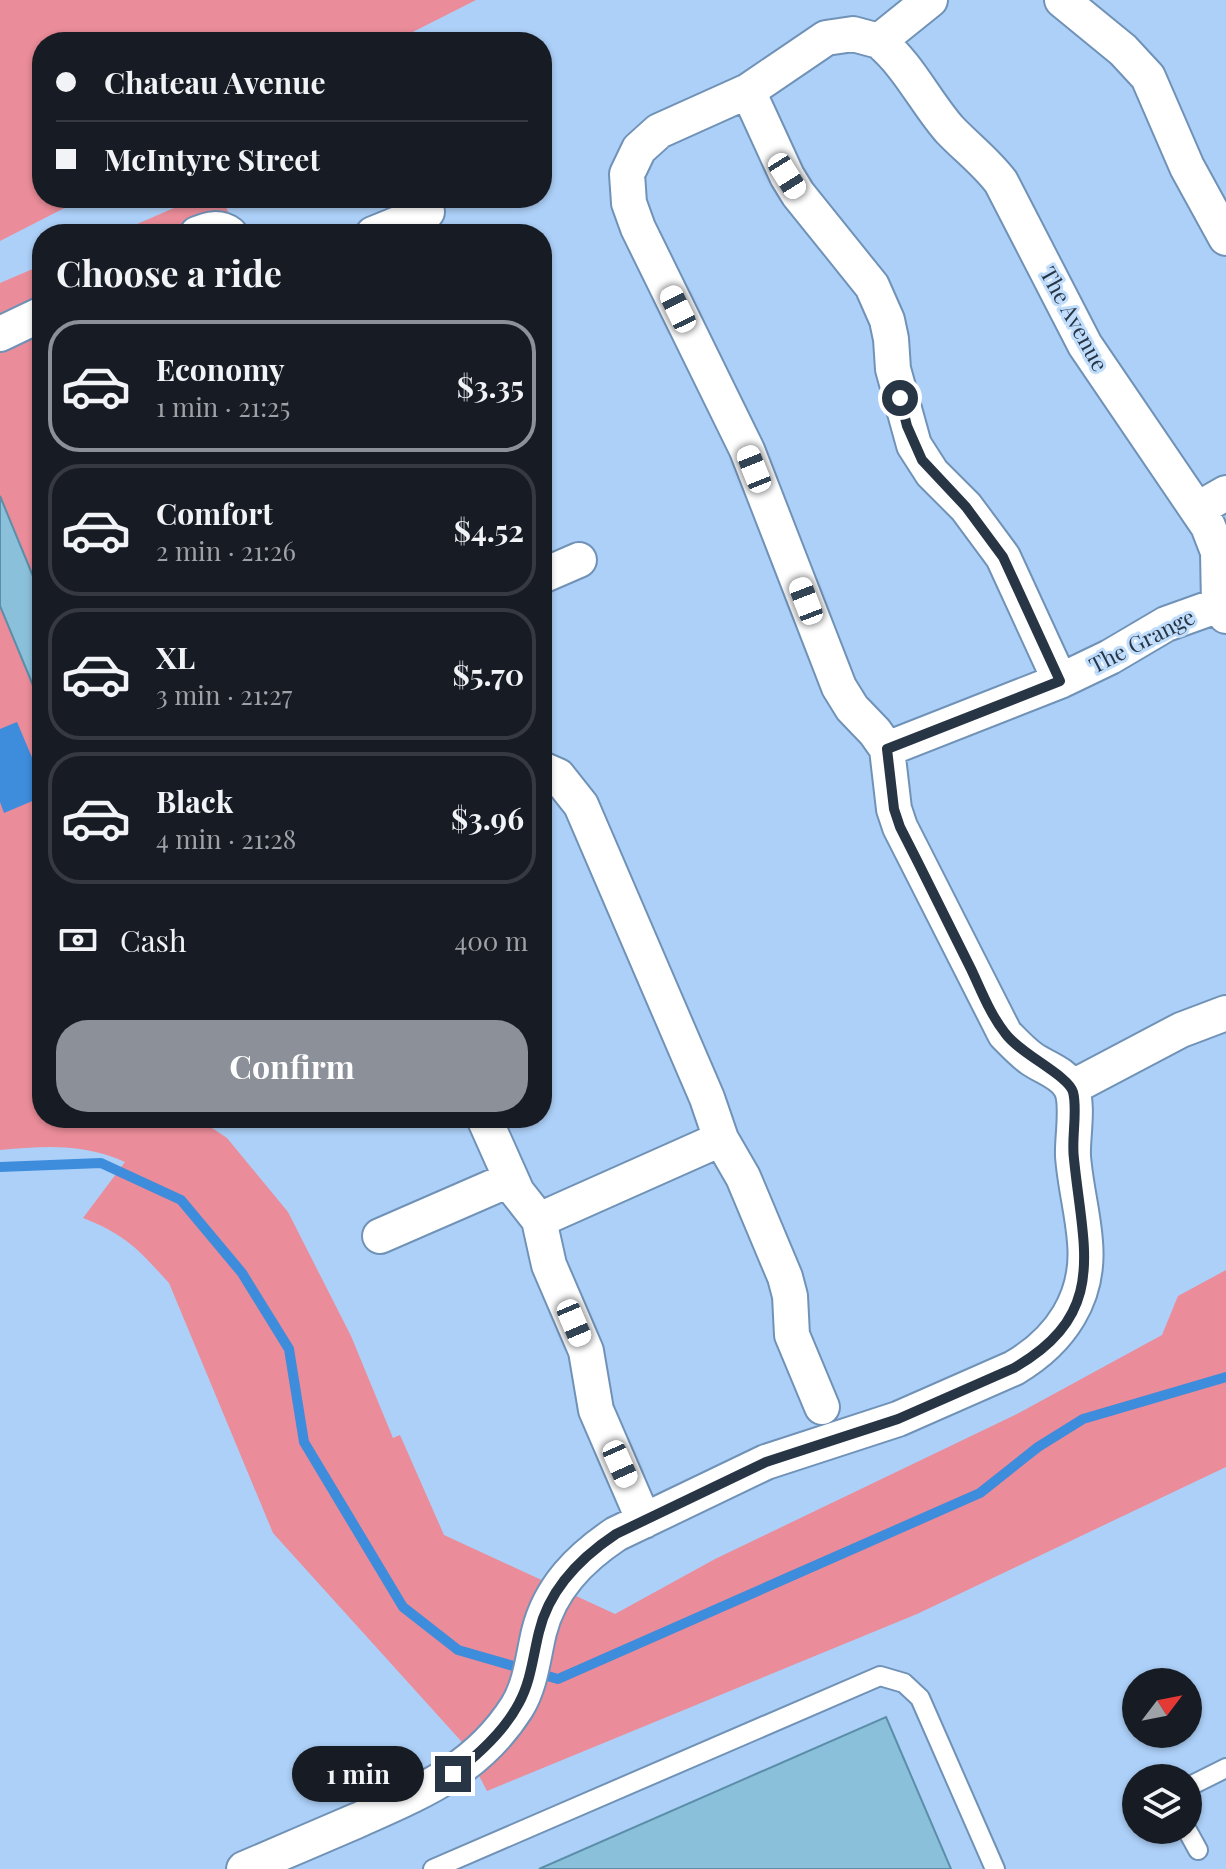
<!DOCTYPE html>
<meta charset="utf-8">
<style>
body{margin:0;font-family:"Playfair Display",serif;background:#20242c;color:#f1f3f6;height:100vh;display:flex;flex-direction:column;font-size:30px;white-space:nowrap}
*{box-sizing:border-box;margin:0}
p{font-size:26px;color:#9ea1a6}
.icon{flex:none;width:44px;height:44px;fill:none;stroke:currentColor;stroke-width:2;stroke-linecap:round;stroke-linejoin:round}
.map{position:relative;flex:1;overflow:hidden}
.panel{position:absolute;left:32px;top:224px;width:520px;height:904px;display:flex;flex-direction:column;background:#171b24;border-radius:32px;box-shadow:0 2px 6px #0004}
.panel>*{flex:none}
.guide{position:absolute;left:32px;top:32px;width:520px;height:176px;border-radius:32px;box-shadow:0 2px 6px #0004;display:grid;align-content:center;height:176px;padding:0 24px;background:#171b24}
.needle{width:52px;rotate:58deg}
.buttons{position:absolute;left:1122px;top:1668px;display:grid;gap:16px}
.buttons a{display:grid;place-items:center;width:80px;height:80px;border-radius:50%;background:#171b24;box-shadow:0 2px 6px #0004;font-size:40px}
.end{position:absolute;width:36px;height:36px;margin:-18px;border:10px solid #273545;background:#fff;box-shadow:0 0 0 4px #fff}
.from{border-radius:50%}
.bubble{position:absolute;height:56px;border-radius:28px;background:#171b24;box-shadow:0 2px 6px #0004;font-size:26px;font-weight:700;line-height:56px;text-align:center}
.car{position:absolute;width:24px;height:48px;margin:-24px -12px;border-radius:10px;box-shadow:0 0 6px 2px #0007;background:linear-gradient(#fff 24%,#345 0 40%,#fff 0 76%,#345 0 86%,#fff 0)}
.guide b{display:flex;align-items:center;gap:28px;height:76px;font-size:30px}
.guide b+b{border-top:2px solid #363941}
.guide i{width:20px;height:20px;background:#f1f3f6}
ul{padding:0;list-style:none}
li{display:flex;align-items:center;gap:24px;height:132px;margin:0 16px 12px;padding:0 8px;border:4px solid #363941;border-radius:32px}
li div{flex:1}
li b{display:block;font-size:30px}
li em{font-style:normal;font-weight:700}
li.active{border-color:#8c9099}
li>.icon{width:72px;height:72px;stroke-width:1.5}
h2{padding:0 24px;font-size:36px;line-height:96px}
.pay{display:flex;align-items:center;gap:20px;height:88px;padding:0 24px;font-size:30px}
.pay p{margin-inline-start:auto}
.primary-button{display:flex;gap:16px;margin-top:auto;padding:16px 24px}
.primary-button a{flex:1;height:92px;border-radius:32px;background:#8c9099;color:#fff;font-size:32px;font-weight:700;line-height:92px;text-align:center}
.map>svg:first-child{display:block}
</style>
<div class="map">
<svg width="1226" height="1869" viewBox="0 0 1226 1869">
<rect width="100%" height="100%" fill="#add0f8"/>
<path fill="#ea8c99" d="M 0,0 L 476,0 L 393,42 L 42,42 L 42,198 L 84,198 L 0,241 Z
M 197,198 L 222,198 L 238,234 L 114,234 Z
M 42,265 L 42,1118 L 197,1118 L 227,1138 L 288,1212 L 351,1336 L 393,1438 L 400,1435 L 444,1535 L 615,1614 L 715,1559 L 1017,1414 L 1162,1335 L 1178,1296 L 1226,1270 L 1226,1467 L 917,1614 L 487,1791 L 461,1741 L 273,1533 L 169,1283 C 138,1249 126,1235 83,1218 L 125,1162 C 83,1143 45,1146 0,1150 L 0,283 Z"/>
<path fill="#3e8cdc" d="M 17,722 L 42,781 L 42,797 L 4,813 L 0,802 L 0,729 Z"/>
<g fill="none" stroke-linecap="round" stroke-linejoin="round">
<path stroke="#3e8cdc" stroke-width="10" d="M 0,1167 L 101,1163 L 181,1200 L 242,1273 L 289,1349 L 304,1442 L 403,1607 L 458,1650 L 558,1679 L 980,1493 L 1038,1447 L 1083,1419 L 1226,1377"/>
</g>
<path fill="#8bc0db" stroke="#5b8ea8" stroke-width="2" d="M 0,496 L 42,598 L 42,707 L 0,606 Z
M 886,1717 L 951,1869 L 539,1869 Z"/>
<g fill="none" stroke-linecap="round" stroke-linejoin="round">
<defs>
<path id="lane" d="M 1188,1787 L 1226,1768
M 1187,1830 L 1198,1850
M 433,1869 L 880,1676 L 904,1683 L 920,1698 L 995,1869"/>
<path id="street" d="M 1062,0 L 1123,50 L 1148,77 L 1187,167 L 1226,238
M 879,41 C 909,66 924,100 949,129 C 966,147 986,162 1001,182 L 1085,345 L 1208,526 L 1218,552 L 1219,605 L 1226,616
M 748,91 L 787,176 L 798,194 L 872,286 L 887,320 L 891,339 L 893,369 L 914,445 L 932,473 L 966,507 L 1003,557 L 1060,681
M 197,234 C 209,229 219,226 230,234
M 373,234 L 427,212
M 0,334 L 42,314
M 1198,509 L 1226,493
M 542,576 L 579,560
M 887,749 L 1060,681 L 1110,657 L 1166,624 L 1219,605
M 542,769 L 558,776 L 581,805 L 707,1098 L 721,1139 L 743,1177 L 785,1277 L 790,1296 L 792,1335 L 822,1407
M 1071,1088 L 1181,1030 L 1226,1013
M 484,1118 L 517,1192 L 539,1220 L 549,1265 L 586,1351 L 596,1410 L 644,1521
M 539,1220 L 721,1139
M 380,1236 L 511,1179
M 244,1869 C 281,1853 319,1837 356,1821 C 421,1792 477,1770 517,1707 C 531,1684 533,1657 539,1632 C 550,1588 580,1558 616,1534 L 766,1462 L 898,1419 L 1014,1368 C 1060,1341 1090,1298 1085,1242 C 1083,1213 1075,1185 1073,1156 C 1072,1138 1079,1104 1071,1088 C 1064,1073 1045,1068 1032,1059 C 1022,1052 1014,1043 1005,1034 L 900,827 L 894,809 L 887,749 L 875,732 L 852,708 L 839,687 L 747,450 L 638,228 L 629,203 L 627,174 L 639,149 L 659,131 L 748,91 L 826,38 L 853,34 L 879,41 L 930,0"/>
</defs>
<use href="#lane" stroke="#7092b7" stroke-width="22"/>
<use href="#street" stroke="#7092b7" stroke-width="38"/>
<use href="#lane" stroke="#fff" stroke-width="18"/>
<use href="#street" stroke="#fff" stroke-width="34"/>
</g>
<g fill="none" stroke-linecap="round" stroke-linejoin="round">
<path stroke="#273545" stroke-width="10" d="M 453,1774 C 478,1755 504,1732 519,1703 C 531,1681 533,1656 539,1632 C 549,1589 580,1558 616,1534 L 766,1462 L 898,1419 L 1014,1368 C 1109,1313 1083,1250 1074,1159 C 1071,1140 1078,1110 1073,1092 C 1068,1075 1020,1054 1005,1033 C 990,1014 981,990 971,969 C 947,921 924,874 900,827 L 894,809 L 887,749 L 1060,681 L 1003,557 L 966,507 L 922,460 L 907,426 L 900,398"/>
</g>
<g text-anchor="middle" stroke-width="6" stroke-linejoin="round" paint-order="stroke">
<g font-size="22" fill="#273545" stroke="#c0ddfc">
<text transform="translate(1074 319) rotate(61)" y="8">The Avenue</text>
<text transform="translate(1142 641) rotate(-27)" y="8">The Grange</text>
</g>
</g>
</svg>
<div class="buttons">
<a><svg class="needle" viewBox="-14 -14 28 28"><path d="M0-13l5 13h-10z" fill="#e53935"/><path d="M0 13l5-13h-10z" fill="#9ea1a6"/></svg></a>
<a><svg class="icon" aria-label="layers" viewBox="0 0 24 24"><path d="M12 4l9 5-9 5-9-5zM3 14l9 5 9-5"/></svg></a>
</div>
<i class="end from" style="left:900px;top:398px"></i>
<i class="end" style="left:453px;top:1774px"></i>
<div class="bubble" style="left:292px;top:1746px;width:132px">1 min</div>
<i class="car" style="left:787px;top:176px;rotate:148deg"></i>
<i class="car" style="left:678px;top:309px;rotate:334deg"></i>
<i class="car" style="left:754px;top:469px;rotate:338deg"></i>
<i class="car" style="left:806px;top:601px;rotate:339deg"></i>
<i class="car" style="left:574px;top:1323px;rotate:157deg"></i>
<i class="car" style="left:620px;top:1464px;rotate:156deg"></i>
<div class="guide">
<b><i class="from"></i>Chateau Avenue</b>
<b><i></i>McIntyre Street</b>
</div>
<section class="panel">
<h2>Choose a ride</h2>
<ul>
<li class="active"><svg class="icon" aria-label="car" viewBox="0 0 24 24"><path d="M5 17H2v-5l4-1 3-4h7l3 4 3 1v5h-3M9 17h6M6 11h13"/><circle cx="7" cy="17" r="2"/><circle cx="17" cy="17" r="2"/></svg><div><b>Economy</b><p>1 min · 21:25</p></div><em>$3.35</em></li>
<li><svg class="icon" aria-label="car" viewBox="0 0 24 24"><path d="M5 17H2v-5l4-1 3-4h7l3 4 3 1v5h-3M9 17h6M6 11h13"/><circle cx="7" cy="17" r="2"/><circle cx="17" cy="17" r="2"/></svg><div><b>Comfort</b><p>2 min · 21:26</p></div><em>$4.52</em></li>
<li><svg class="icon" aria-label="car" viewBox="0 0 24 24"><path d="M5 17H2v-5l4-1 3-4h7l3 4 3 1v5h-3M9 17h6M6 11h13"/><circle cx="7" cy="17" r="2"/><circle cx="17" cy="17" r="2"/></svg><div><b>XL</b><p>3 min · 21:27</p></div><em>$5.70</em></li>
<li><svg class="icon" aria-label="car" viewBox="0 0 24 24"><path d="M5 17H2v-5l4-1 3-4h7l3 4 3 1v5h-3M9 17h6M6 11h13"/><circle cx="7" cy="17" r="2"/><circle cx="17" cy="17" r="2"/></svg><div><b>Black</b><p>4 min · 21:28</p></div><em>$3.96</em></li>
</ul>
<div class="pay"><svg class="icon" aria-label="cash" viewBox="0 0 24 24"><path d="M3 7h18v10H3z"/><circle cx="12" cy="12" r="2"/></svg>Cash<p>400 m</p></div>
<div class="primary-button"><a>Confirm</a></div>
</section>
</div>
